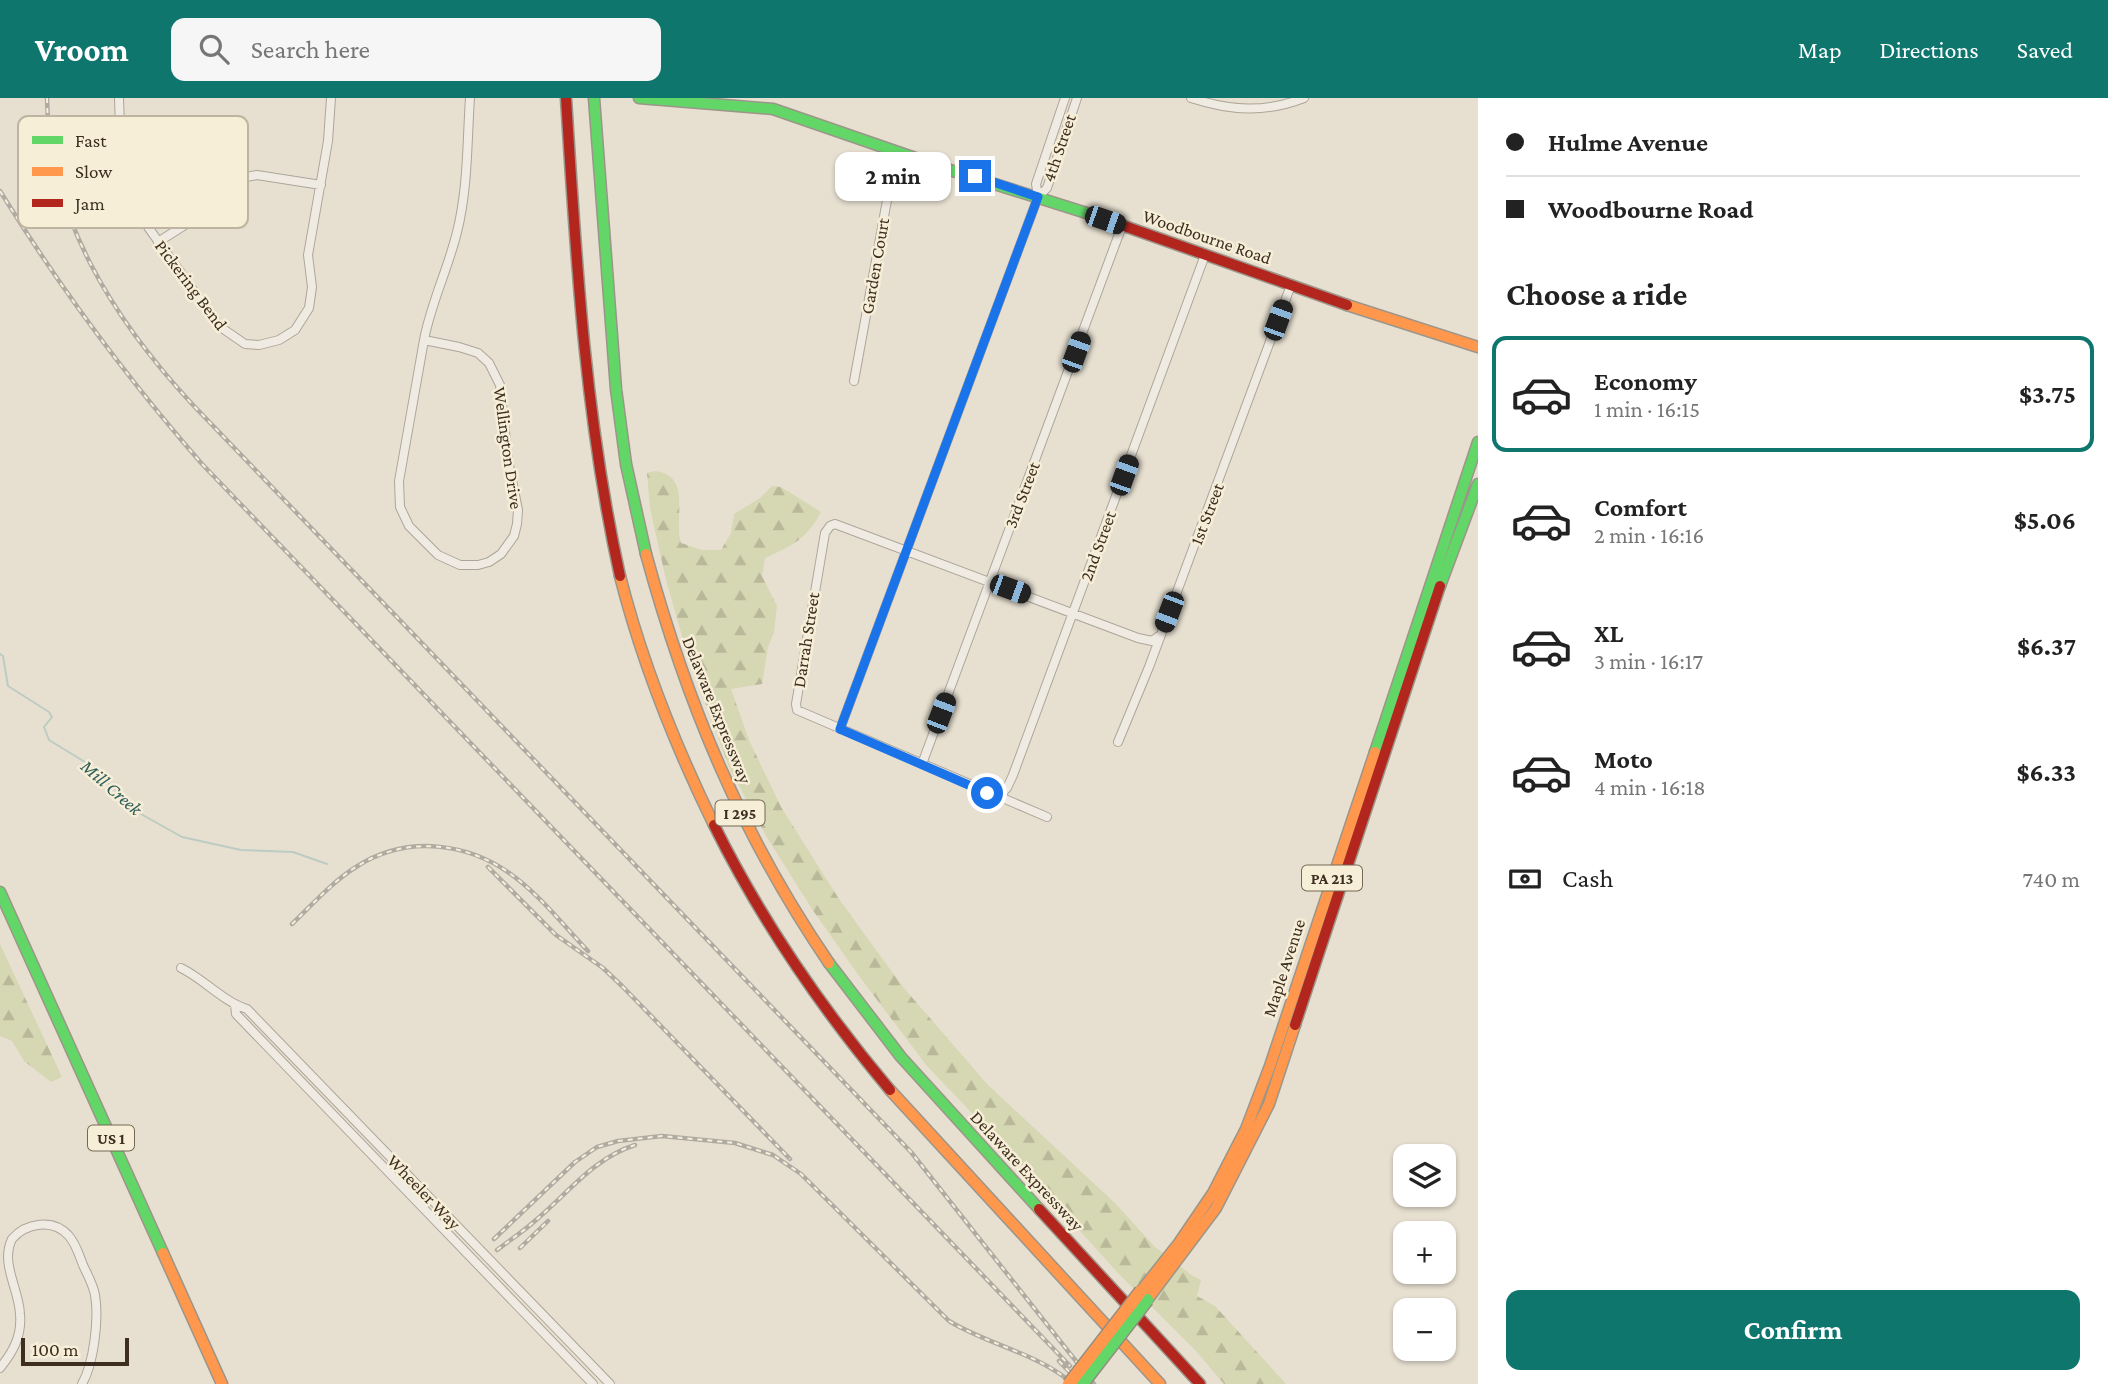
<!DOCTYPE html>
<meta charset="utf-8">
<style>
body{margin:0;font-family:"Crimson Pro",serif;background:#f6f6f6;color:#222;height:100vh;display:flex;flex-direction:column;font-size:26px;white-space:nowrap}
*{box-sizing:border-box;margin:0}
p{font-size:23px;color:#767676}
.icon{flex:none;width:38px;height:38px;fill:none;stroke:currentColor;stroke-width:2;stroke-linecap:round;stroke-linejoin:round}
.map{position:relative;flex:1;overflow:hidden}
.sheet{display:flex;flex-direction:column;background:#fff;width:630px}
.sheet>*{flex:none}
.banner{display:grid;align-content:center;height:154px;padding:0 28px;background:#fff}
.tools{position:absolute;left:1393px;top:1046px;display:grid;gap:14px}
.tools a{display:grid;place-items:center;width:63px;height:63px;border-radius:14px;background:#fff;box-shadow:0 2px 5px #0004;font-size:35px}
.scale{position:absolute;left:21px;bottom:18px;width:108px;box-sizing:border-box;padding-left:7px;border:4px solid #3d2e20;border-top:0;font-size:19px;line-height:24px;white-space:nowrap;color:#3d2e20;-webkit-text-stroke:5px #f7eed8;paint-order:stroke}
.end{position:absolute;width:32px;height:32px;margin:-16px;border:9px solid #1a73e8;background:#fff;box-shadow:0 0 0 4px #fff}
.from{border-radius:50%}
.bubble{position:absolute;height:49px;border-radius:14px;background:#fff;box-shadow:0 2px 5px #0004;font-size:23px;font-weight:700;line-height:49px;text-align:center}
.car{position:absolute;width:21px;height:42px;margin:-21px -10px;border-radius:9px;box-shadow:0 0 5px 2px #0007;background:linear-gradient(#222 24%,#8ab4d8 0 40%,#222 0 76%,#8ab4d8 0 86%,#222 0)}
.banner b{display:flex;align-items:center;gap:24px;height:66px;font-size:26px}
.banner b+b{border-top:2px solid #e0e0e0}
.banner i{width:18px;height:18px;background:#222}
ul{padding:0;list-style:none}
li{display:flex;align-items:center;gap:21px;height:116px;margin:0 14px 10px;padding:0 14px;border:4px solid transparent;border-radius:14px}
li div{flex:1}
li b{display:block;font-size:26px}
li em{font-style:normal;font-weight:700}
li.current{border-color:#0f766e}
li>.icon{width:63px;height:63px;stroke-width:1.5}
h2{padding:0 28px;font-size:32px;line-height:84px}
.pay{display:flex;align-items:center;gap:18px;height:77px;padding:0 28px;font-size:26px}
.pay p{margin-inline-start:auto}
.primary-button{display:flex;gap:14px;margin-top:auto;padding:14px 28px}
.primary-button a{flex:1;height:80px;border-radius:14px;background:#0f766e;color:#fff;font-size:28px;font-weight:700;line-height:80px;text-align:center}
header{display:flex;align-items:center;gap:42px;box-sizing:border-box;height:98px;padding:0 35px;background:#0f766e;color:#fff}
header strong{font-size:33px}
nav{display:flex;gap:38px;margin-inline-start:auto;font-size:24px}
.search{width:490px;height:63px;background:#f6f6f6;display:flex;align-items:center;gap:18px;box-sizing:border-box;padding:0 24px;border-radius:14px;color:#767676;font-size:26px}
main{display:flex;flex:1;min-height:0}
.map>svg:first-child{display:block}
</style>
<header>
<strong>Vroom</strong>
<div class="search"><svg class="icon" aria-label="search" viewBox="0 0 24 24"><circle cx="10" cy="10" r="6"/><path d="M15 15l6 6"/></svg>Search here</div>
<nav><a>Map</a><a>Directions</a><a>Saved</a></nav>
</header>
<main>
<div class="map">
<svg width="1478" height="1286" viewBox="0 0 1478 1286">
<defs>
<pattern id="forest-firs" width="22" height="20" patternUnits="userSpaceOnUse" patternTransform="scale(1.75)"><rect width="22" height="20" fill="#d6d7b3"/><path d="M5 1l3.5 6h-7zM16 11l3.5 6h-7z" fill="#b9b99a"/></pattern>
</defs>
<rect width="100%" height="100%" fill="#e7e0d1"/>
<path fill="url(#forest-firs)" d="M 655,373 C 693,377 673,422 681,445 L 702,452 L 721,452 L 731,435 L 734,416 L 760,400 L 772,388 L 781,389 L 821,414 C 807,441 792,448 765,460 L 762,478 L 777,508 L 774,534 L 768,549 L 762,586 L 731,591 L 749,642 L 781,709 L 839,801 L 903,889 L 988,987 L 1116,1106 L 1154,1148 L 1193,1178 L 1201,1182 L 1197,1198 L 1215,1208 L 1286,1286 L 1224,1286 L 1196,1253 L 1117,1174 L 1008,1053 L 927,968 L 859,878 L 814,814 L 766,738 L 729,669 L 687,555 L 666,482 L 650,410 L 647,375 Z
M 0,846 L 62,979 L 51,984 L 24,963 L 12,943 L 0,938 Z"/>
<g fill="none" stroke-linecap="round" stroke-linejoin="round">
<path stroke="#bcccc2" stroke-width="2" d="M 0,556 L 3,558 L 8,588 L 49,614 L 52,619 L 44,629 L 49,642 L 85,664 L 141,716 L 182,739 L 241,752 L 293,754 L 327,766"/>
<defs>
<path id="street" d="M 119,0 L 120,30 L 134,97 L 148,129 L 219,228 L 245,246 L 259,247 L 279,242 L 295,232 L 309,210 L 312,189 L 308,157 L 328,43 L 331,0
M 1191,0 C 1231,13 1265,15 1304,0
M 1038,99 L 1047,90 L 1077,0
M 158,144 L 188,125 L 216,93 L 231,82 L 257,77 L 321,87
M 424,242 L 459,249 L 478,255 L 489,265 L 500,287 L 508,362 L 518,412 L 517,426 L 514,438 L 501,456 L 489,464 L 478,467 L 460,467 L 438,457 L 409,428 L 400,409 L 399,383 Z
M 424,242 C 431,205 448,171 457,134 C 468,91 467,44 470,0
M 854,283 L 896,53
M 840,631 L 1038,99 L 1036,86 L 1065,0
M 1118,644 L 1149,569 L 1291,187
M 922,666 L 1122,128
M 1000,697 L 1007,690 L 1013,677 L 1205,157
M 1047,719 L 797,612 L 796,606 L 825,435 L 830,428 L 835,426 L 1138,540 L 1152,543 L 1159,538
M 181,870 C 204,881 222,903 247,911 L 610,1286
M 235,907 L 236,916 L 593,1286
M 0,1270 C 13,1254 22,1238 20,1216 C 19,1191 0,1165 12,1141 C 26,1125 53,1120 69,1138 C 76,1146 79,1157 83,1167 C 87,1176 93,1186 95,1197 C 99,1221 94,1265 82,1286"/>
<path id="fast" d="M 594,0 L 616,291 L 626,366 L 646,456
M 639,0 L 773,11 L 950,72 L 1096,118
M 1440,488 L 1478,386
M 1375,654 L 1478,344
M 0,794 L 163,1155
M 829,865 L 901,959 L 1039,1111"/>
<path id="slow" d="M 1347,207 L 1478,249
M 646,456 C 687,606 741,736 829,865
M 620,478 C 642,565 675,647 714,727
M 890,992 L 1160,1286
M 163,1155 L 222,1286
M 1141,1193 L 1179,1145 L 1213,1095 L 1246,1031 L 1270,968 L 1375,654
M 1147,1202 L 1216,1110 L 1269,1006 L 1295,927"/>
<path id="jam" d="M 566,0 C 576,161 585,320 620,478
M 1096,118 L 1347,207
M 714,727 C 761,822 822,911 890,992
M 1295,927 L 1440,488
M 1039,1111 L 1200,1286"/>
</defs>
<use href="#street" stroke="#ada599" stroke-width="10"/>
<use href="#fast" stroke="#9c958a" stroke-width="13"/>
<use href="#slow" stroke="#9c958a" stroke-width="13"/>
<use href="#jam" stroke="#9c958a" stroke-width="13"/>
<use href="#street" stroke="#efebe3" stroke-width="8"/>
<use href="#fast" stroke="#63d668" stroke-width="10"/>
<use href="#slow" stroke="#ff974d" stroke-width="10"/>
<use href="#jam" stroke="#b3261e" stroke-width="10"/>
<defs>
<path id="rail" d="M 47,0 C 48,119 114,222 193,307 L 911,1054 L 1094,1286
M 0,93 C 60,190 127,280 202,366 L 1070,1268
M 488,769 L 556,837 L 603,870 L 622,888 L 790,1061
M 292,826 C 312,807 332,784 356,769 C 407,736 470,744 516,780 C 543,801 565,829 588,853
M 494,1141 L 575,1064 L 597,1049 L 618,1043 L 662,1038 L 735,1045 L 773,1057 L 801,1076 L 949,1223 C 987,1246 1032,1254 1067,1281
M 520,1150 L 548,1123
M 497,1152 C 510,1142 524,1133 536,1122 C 568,1095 594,1060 635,1047
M 1059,1263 L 1081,1286"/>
</defs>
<use href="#rail" stroke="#afaaa2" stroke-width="4.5"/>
<use href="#rail" stroke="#f7eed8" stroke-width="2" stroke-dasharray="5" stroke-linecap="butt"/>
<defs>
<path id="fast-bridge" d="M 1082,1286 L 1147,1202"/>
<path id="slow-bridge" d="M 1069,1286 L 1141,1193"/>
</defs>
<use href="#fast-bridge" stroke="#928b80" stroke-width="15" stroke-linecap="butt"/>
<use href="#slow-bridge" stroke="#928b80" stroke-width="15" stroke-linecap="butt"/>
<use href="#fast-bridge" stroke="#63d668" stroke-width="12"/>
<use href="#slow-bridge" stroke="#ff974d" stroke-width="12"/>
</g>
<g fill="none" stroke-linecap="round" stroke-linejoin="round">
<path stroke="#1a73e8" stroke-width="9" d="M 975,78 L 1038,99 L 840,631 L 987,695"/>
</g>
<g text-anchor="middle" stroke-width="5" stroke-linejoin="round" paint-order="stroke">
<g fill="#f7eed8" stroke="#756857" stroke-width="2">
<rect x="715.5" y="702.5" width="49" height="25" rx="5"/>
<rect x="1302" y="767.5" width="60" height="25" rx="5"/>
<rect x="88" y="1027.5" width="46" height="25" rx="5"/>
</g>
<g font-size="16" font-weight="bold" fill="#3d2e20">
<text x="740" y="721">I 295</text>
<text x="1332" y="786">PA 213</text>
<text x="111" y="1046">US 1</text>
</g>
<g font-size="18" fill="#3d2e20" stroke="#f7eed8">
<text transform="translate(1059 50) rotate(-71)" y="6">4th Street</text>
<text transform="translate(1207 139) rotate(19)" y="6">Woodbourne Road</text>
<text transform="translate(875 168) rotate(-80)" y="6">Garden Court</text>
<text transform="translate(191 187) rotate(53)" y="6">Pickering Bend</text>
<text transform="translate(508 350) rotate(82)" y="6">Wellington Drive</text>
<text transform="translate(1022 397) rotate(-69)" y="6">3rd Street</text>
<text transform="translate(1207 416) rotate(-69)" y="6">1st Street</text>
<text transform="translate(1098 448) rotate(-70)" y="6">2nd Street</text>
<text transform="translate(806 542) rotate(-81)" y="6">Darrah Street</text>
<text transform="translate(717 612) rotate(68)" y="6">Delaware Expressway</text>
<text transform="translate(1284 870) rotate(-72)" y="6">Maple Avenue</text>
<text transform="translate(1027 1073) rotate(47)" y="6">Delaware Expressway</text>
<text transform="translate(424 1094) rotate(46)" y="6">Wheeler Way</text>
</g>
<g font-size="19" font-style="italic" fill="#2f5d5a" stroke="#f7eed8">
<text transform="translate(112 689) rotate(41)" y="7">Mill Creek</text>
</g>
</g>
<rect x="18" y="18" width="230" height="112" rx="10" fill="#f7eed8" stroke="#bfb4a1" stroke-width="2"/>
<rect x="32" y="38" width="31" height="8" fill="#63d668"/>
<rect x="32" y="69" width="31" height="9" fill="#ff974d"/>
<rect x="32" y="101" width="31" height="8" fill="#b3261e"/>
<g font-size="19" fill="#3d2e20">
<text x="75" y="49">Fast</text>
<text x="75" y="80">Slow</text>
<text x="75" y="112">Jam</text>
</g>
</svg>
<div class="tools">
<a><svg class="icon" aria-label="layers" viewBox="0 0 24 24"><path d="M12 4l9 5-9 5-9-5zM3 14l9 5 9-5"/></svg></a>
<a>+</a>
<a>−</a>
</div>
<div class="scale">100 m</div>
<i class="end from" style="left:987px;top:695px"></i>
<i class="end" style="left:975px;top:78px"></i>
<div class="bubble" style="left:835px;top:54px;width:116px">2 min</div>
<i class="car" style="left:1105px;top:122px;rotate:109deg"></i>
<i class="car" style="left:1278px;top:222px;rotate:20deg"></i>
<i class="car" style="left:1076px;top:254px;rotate:20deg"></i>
<i class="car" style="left:1124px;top:377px;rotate:20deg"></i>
<i class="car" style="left:1010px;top:491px;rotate:110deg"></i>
<i class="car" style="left:1169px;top:514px;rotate:201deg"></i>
<i class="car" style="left:941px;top:615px;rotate:21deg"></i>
</div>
<section class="sheet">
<div class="banner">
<b><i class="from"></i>Hulme Avenue</b>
<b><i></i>Woodbourne Road</b>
</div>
<h2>Choose a ride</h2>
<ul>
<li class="current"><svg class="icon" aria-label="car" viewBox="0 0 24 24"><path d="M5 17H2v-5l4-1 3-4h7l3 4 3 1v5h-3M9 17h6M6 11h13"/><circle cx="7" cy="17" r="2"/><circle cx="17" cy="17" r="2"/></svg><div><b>Economy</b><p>1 min · 16:15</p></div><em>$3.75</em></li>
<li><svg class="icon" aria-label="car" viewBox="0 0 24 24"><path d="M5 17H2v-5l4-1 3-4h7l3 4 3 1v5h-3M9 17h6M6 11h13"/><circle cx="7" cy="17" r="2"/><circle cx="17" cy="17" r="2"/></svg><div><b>Comfort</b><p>2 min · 16:16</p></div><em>$5.06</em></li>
<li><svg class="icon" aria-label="car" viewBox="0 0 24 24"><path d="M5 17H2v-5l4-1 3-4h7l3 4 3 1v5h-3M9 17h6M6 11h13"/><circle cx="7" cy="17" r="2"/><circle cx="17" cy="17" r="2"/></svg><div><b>XL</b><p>3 min · 16:17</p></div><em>$6.37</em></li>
<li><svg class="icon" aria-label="car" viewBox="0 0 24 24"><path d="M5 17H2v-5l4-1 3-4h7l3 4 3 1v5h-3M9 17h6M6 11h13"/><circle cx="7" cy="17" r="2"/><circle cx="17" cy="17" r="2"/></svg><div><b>Moto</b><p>4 min · 16:18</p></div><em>$6.33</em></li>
</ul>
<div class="pay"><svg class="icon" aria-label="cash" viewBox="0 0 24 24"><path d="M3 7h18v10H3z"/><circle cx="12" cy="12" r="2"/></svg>Cash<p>740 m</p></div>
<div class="primary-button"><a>Confirm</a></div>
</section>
</main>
